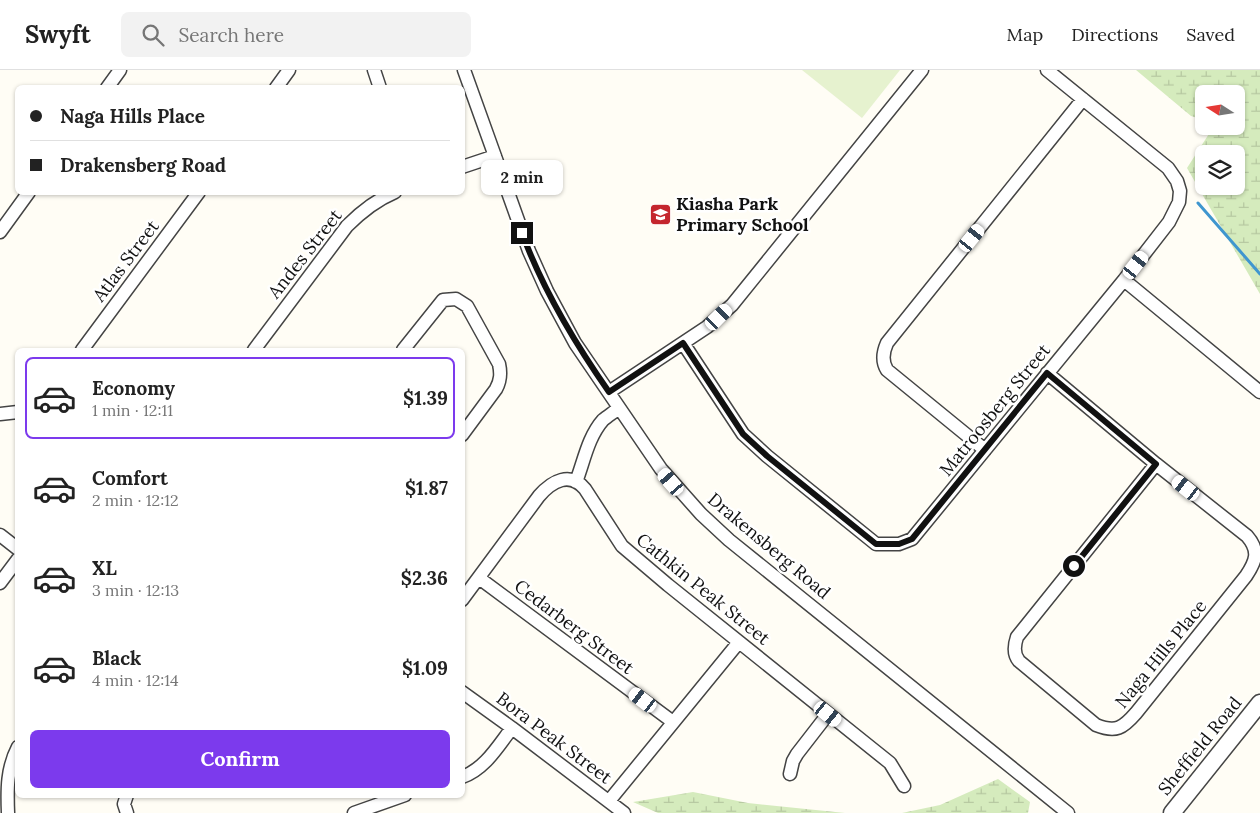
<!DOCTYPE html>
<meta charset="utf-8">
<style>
body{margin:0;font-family:Lora,serif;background:#f2f2f2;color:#222;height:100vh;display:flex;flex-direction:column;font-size:19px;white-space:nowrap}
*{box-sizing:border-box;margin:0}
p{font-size:16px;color:#767676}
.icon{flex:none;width:28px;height:28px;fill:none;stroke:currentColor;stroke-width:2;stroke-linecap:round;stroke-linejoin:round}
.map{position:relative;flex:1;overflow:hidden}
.panel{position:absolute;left:15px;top:278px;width:450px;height:450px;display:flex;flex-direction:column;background:#fff;border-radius:8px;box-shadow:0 1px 4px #0004}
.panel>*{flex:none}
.guide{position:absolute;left:15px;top:15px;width:450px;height:110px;border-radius:8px;box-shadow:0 1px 4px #0004;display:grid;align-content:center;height:110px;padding:0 15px;background:#fff}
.needle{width:32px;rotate:282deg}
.tools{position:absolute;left:1195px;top:15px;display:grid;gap:10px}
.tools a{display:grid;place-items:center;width:50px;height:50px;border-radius:8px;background:#fff;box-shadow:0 1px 4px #0004;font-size:25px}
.end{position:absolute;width:22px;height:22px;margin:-11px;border:6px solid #111;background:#fff;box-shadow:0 0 0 2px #fff}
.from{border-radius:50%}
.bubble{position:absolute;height:35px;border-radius:8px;background:#fff;box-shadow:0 1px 4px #0004;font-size:16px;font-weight:800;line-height:35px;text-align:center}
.car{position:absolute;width:15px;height:30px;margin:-15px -8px;border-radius:6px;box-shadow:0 0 4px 1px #0007;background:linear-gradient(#fff 24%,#345 0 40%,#fff 0 76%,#345 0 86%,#fff 0)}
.guide b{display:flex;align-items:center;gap:18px;height:48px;font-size:19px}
.guide b+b{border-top:1px solid #e0e0e0}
.guide i{width:12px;height:12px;background:#222}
ul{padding:9px 0 0;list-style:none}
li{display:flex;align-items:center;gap:15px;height:82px;margin:0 10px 8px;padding:0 5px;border:2px solid transparent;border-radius:8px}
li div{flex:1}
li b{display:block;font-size:19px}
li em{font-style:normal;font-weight:800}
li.on{border-color:#7c3aed}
li>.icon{width:45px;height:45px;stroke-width:1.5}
.button{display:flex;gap:10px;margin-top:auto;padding:10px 15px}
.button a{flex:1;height:58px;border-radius:8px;background:#7c3aed;color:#fff;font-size:20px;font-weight:800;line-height:58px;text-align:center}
header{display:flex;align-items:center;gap:30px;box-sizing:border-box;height:70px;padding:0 25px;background:#fff;border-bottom:1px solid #e0e0e0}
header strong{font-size:24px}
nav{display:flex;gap:28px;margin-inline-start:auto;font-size:18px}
.search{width:350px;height:45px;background:#f2f2f2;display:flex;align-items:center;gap:12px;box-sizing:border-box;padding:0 18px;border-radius:8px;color:#767676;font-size:19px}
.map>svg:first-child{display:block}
</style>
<header>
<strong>Swyft</strong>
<div class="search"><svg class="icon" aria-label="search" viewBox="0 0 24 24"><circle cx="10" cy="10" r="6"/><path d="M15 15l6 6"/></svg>Search here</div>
<nav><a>Map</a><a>Directions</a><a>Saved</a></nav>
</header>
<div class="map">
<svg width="1260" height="743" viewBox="0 0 1260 743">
<defs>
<pattern id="wetland-marsh" width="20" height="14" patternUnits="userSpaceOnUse" patternTransform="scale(1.25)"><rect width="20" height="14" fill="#d5ebbd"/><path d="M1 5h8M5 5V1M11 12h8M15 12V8" fill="none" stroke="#b6c8a1"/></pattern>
</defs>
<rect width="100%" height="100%" fill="#fffdf5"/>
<path fill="url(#wetland-marsh)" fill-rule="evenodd" d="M 1136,0 L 1260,0 L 1260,224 L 1187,98 L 1214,56 L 1236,56 L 1236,24 L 1204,24 L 1204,50 L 1191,46 ZM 1204,84 L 1236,84 L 1236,116 L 1204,116 Z
M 998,709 L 1030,732 L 1028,743 L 902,743 L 940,735 Z
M 693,722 L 748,733 L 845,743 L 658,743 L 633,732 Z"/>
<path fill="#e6f2cf" d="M 802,0 L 900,0 L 862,48 Z"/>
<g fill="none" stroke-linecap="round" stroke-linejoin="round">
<path stroke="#3f96cf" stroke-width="3" d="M 1198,133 L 1260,204"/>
<defs>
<path id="minor" d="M 374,0 L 380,18
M 464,0 L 529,181 L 547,221 L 575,273 L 661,399 L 701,444 L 729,470 L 1068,743
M 107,18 L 120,0
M 276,18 L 289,0
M 462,97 L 495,86
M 0,162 L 29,122
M 1124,210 L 1260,322
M 683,273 L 743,364 L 767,386 L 876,474 L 899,474 L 912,469 L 1124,210 L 1169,152 L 1179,132 L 1180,121 L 1177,111 L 1168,98 L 1047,0
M 82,280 L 199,122
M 254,280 L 347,156 C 361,142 376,130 395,122
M 403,280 L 443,230 L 456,229 L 467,236 L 499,294 C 501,303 501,310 496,319 L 462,365
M 1047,303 L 1156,394 L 1247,466 C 1260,481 1256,491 1246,506 L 1136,643 C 1123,658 1116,663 1096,655 L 1019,591 C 1013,584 1014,576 1017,567 L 1156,394
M 609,322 L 707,257 L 732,235 L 922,0
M 0,344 L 18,342
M 985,380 L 887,300 C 882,292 883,282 887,273 L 1083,29
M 576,412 C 584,391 588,367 603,350 C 608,346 614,342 619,338
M 0,465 L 18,479
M 479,508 L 673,652
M 0,513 L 18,489
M 462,530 L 539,426 C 552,411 570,401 585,419 L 622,476 L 668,515 L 890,693 L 904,716
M 462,622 L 512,658 L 624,743
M 790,704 L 793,691 L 797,684 L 828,644
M 462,707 C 485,699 498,676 512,658
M 127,725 L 124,734 L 127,743
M 609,731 L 739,572
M 8,743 C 7,719 7,698 18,677
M 354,743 L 405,725"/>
<path id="tertiary" d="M 1172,743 L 1260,633"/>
</defs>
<use href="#minor" stroke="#444" stroke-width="15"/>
<use href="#tertiary" stroke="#444" stroke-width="19"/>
<use href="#minor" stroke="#fff" stroke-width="12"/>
<use href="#tertiary" stroke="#fff" stroke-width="16"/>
</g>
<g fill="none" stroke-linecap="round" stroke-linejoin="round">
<path stroke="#111" stroke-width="6" d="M 522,163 C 543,220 574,272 609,322 L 683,273 L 743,364 L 767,386 L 876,474 L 899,474 L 912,469 L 1047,303 L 1156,394 L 1074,496"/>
</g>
<defs>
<symbol id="school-square" viewBox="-11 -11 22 22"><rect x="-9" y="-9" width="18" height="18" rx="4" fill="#c4262e" stroke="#fff"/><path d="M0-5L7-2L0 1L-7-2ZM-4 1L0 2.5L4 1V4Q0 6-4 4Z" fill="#fff"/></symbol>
</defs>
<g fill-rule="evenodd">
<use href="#school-square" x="648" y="132" width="25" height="25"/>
</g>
<g text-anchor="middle" stroke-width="5" stroke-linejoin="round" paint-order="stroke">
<g font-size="18" font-weight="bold" fill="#111" stroke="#fff" text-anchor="start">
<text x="676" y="140">Kiasha Park<tspan x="676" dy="21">Primary School</tspan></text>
</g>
<g font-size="18" fill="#111" stroke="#fff">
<text transform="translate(305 184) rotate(-52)" y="6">Andes Street</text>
<text transform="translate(126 191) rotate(-53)" y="6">Atlas Street</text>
<text transform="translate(995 340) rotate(-51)" y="6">Matroosberg Street</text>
<text transform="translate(769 476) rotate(40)" y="6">Drakensberg Road</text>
<text transform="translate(703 519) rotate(39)" y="6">Cathkin Peak Street</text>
<text transform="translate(574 557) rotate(37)" y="6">Cedarberg Street</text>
<text transform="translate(1161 584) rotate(-51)" y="6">Naga Hills Place</text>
<text transform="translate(554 668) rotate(37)" y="6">Bora Peak Street</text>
<text transform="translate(1200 676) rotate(-51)" y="6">Sheffield Road</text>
</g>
</g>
</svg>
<div class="tools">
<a><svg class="needle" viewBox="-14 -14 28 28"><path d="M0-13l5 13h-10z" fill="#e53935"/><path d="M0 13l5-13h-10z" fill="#767676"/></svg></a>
<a><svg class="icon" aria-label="layers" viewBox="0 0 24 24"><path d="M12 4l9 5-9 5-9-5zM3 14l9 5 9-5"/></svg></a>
</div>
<i class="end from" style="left:1074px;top:496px"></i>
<i class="end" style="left:522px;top:163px"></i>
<div class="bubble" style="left:481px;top:90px;width:82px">2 min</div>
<i class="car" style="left:972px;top:168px;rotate:39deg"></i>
<i class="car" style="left:1136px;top:195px;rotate:38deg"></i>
<i class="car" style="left:719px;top:247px;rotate:46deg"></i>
<i class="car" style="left:671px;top:412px;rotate:319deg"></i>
<i class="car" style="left:1186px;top:418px;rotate:308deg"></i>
<i class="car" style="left:643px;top:630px;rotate:307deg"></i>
<i class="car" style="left:828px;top:644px;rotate:129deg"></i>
<div class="guide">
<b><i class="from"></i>Naga Hills Place</b>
<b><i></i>Drakensberg Road</b>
</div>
<section class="panel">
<ul>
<li class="on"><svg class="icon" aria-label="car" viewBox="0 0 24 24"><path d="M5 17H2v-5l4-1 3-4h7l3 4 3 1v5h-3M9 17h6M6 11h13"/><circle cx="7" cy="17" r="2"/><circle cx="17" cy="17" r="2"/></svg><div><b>Economy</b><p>1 min · 12:11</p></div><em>$1.39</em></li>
<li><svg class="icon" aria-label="car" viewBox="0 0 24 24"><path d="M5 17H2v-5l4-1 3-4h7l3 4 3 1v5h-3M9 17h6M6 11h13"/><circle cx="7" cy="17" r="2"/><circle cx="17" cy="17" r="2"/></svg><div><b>Comfort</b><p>2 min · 12:12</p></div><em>$1.87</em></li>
<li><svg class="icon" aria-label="car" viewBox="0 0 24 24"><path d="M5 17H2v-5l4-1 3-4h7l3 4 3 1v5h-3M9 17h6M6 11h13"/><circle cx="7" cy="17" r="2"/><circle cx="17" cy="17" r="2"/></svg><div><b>XL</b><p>3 min · 12:13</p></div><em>$2.36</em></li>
<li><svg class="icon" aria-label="car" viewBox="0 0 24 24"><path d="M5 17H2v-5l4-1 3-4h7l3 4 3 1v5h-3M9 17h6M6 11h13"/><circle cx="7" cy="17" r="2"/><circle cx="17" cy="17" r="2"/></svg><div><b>Black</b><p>4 min · 12:14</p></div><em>$1.09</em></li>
</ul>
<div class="button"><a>Confirm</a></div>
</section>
</div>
